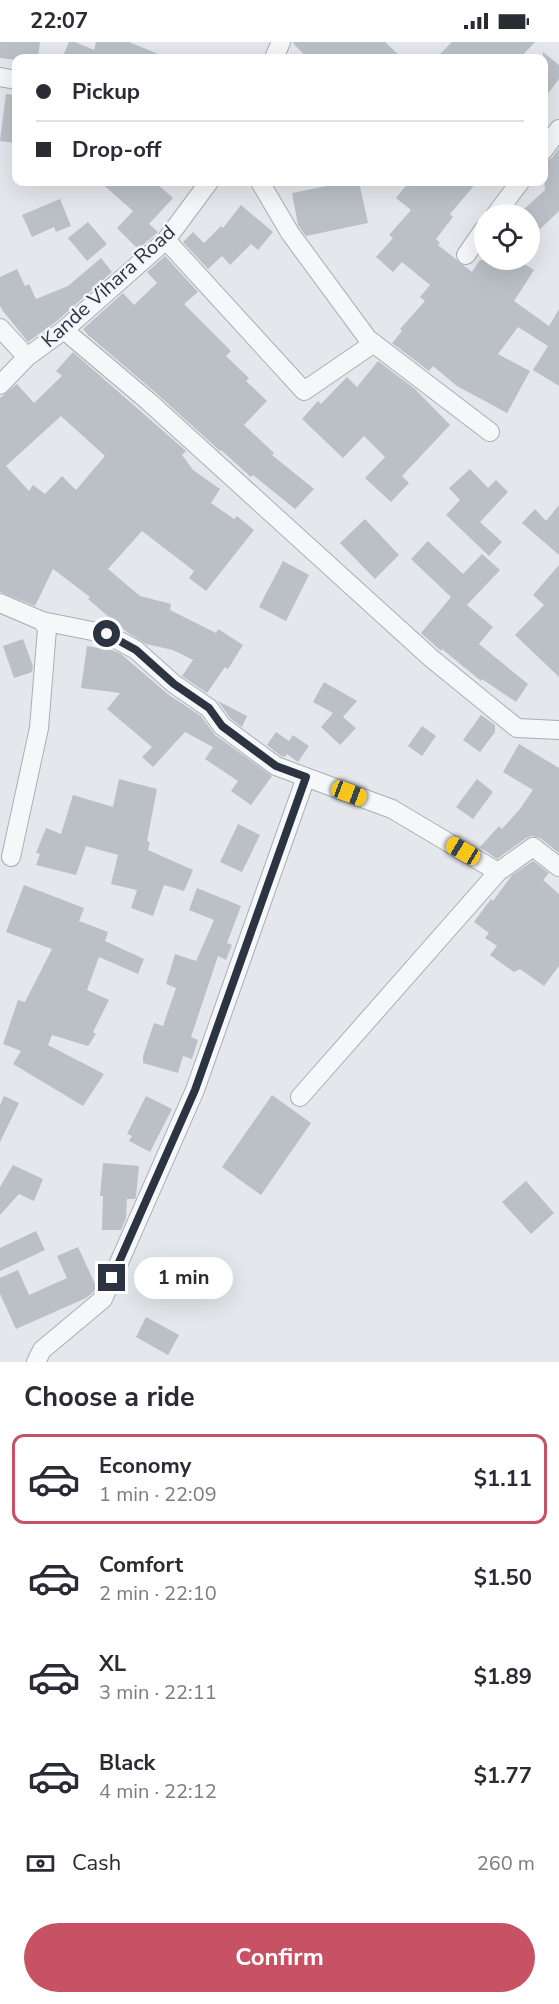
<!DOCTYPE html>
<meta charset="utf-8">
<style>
body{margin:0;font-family:"Nunito Sans",sans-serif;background:#f2f2f3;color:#2b2b33;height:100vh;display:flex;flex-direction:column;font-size:22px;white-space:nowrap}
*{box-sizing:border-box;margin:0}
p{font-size:20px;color:#7c7c81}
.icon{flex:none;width:33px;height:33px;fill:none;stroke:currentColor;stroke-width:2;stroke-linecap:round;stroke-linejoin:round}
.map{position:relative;height:1320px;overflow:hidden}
.sheet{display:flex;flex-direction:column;background:#fff;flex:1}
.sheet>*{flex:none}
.guide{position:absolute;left:12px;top:12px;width:536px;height:132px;border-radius:12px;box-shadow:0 6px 24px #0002;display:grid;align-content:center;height:132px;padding:0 24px;background:#fff}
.buttons{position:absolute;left:474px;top:162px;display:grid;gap:12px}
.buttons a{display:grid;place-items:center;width:66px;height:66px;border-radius:50%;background:#fff;box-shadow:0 6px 24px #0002;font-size:30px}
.end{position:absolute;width:27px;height:27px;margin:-14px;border:8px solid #2c3442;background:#fff;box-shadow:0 0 0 3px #fff}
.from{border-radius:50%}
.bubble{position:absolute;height:42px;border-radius:21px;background:#fff;box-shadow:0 6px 24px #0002;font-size:20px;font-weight:700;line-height:42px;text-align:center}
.car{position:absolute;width:18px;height:36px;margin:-18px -9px;border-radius:8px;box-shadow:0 0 4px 2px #0007;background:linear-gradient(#f5c518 24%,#345 0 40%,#f5c518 0 76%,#345 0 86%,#f5c518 0)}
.guide b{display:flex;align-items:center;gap:21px;height:57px;font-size:22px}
.guide b+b{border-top:2px solid #e1e1e2}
.guide i{width:15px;height:15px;background:#2b2b33}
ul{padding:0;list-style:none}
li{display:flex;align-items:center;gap:18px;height:90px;margin:0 12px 9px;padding:0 12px;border:3px solid transparent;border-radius:12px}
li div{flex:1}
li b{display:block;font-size:22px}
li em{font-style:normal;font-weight:700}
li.active{border-color:#c65263}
li>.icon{width:54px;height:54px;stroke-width:1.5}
h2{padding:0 24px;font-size:27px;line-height:72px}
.pay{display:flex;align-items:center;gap:15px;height:66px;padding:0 24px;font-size:22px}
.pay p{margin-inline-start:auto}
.primary-button{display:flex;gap:12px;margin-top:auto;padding:12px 24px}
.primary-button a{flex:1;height:69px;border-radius:36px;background:#c65263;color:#fff;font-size:24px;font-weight:700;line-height:69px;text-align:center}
.status{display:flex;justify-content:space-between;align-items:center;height:42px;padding:0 30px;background:#fff;direction:ltr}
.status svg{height:16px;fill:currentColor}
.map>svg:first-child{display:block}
</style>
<div class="status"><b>22:07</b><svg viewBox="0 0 49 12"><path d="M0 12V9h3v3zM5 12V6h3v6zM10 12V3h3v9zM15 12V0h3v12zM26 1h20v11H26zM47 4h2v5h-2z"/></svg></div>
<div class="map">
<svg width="559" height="1320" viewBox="0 0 559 1320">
<rect width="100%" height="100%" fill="#e4e7eb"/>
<path fill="#bbc0c7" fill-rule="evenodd" d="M 0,0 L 40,0 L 38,16 L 16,16 L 16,18 L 0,16 Z
M 69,0 L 75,0 L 94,8 L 96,0 L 129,0 L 168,16 L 62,16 Z
M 292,0 L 385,0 L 402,16 L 307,16 Z
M 452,0 L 535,0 L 520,16 L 436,16 Z
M 543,10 L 559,23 L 559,37 L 543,58 Z
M 6,52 L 16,53 L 16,101 L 0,99 Z
M 559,106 L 559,169 L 540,187 L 530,176 L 530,172 L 527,172 L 523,168 L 545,148 L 543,120 L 552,116 Z
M 100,140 L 155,140 L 173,156 L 149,182 L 158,190 L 138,207 L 117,186 L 133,169 Z
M 329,140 L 359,140 L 368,181 L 306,194 L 298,183 L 292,151 L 332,143 Z
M 409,140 L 477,140 L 450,172 L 453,175 L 436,197 L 440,201 L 438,203 L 472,230 L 480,218 L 518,218 L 534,228 L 514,259 L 549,284 L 559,267 L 559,344 L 533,328 L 548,304 L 518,285 L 498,312 L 530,329 L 507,371 L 457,344 L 433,324 L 429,329 L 392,301 L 402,289 L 400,287 L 425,259 L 420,255 L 430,243 L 402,220 L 393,230 L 376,215 L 393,196 L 389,193 L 411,168 L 396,156 Z
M 60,157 L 71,184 L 56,190 L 54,185 L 32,195 L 22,173 Z
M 241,163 L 273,190 L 258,208 L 251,202 L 230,223 L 222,214 L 208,227 L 183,200 L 193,190 L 204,201 L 221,184 L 223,186 Z
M 88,180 L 107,202 L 87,219 L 68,196 Z
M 165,214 L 198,250 L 184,262 L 231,309 L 226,314 L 249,336 L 246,339 L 267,359 L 244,383 L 274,411 L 272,413 L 314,447 L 295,467 L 253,433 L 251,435 L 221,408 L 220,409 L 156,351 L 88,293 L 83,287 L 123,251 L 134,263 L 157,241 L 147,230 Z
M 101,216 L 112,230 L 57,279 L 28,300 L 3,269 L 0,264 L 0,235 L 17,227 L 25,244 L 29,242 L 36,257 L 68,244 Z
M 73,310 L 186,409 L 182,413 L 193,428 L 220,447 L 211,461 L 234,477 L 237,474 L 254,488 L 206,549 L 189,536 L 194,529 L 142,489 L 108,527 L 140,554 L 171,562 L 170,568 L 216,591 L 218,587 L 243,603 L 228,627 L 225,625 L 207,651 L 182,634 L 193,618 L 173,608 L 146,602 L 128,591 L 88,557 L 90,555 L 53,527 L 35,564 L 0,550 L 0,356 L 17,342 L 34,361 L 62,334 L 56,329 ZM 61,374 L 105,414 L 76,448 L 62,434 L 45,452 L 33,443 L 29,449 L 6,424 Z
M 378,319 L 415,347 L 450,383 L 402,434 L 409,441 L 391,460 L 365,436 L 385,415 L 364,394 L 343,416 L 302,377 L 318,359 L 321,362 L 347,335 L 357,345 Z
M 470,427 L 488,446 L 496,438 L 508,450 L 480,480 L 502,500 L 489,514 L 446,473 L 460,458 L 449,446 Z
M 559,463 L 559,513 L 522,481 L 535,467 L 546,479 Z
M 365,477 L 399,513 L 375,537 L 340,501 Z
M 428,499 L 463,532 L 482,512 L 500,528 L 467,563 L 493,585 L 479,602 L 528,642 L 516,660 L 482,637 L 481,639 L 442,607 L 441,609 L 421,591 L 451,555 L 411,517 Z
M 283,519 L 309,533 L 286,579 L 259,565 Z
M 559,523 L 559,635 L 515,593 L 544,563 L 533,553 Z
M 23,597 L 33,624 L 32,630 L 14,636 L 3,604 Z
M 87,604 L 112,608 L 121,612 L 169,653 L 201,674 L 215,693 L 272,734 L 251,763 L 231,749 L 238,739 L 205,717 L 213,705 L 185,690 L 153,725 L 142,715 L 152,705 L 107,667 L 120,651 L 81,646 Z
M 324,640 L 357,659 L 343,675 L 356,686 L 340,703 L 321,685 L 333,671 L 313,660 Z
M 218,659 L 247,674 L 242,685 L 230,676 Z
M 481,673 L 495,683 L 495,690 L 480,710 L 463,698 Z
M 422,684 L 436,694 L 422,714 L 408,704 Z
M 276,690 L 289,699 L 293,693 L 309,704 L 298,720 L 287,712 L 285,715 L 281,714 L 267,703 Z
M 519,702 L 559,726 L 559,811 L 540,796 L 532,794 L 526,796 L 497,817 L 480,805 L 499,784 L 502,787 L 519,768 L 533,748 L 503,730 Z
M 119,737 L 157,747 L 147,799 L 150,800 L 148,808 L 193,828 L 184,849 L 164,843 L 153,874 L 131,866 L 137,848 L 111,842 L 118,813 L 86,804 L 76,833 L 36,823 L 40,812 L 36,811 L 46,786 L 61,792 L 73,753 L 113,765 Z
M 477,737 L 493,750 L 473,777 L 456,765 Z
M 238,782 L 260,793 L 242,830 L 220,820 Z
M 533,819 L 549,831 L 543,838 L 559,852 L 559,924 L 544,944 L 520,927 L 514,930 L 490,913 L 497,904 L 485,896 L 489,891 L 474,880 L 491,857 L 493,859 L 512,833 Z
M 24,843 L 84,866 L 79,879 L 108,890 L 105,899 L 144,917 L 138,932 L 99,915 L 87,948 L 109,958 L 93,990 L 96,992 L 88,1004 L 52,993 L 48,1003 L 104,1032 L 83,1064 L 13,1022 L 21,1009 L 3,1002 L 18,958 L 25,960 L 52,907 L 6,890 Z
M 197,846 L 241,864 L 227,901 L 232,903 L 226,918 L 218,914 L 191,995 L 198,998 L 192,1017 L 183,1014 L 178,1031 L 143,1021 L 143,1014 L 154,981 L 163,984 L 176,946 L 166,942 L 175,912 L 196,919 L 214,878 L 189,868 Z
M 272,1053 L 311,1081 L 261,1153 L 222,1125 Z
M 4,1054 L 19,1061 L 0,1100 L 0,1063 Z
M 146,1054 L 172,1067 L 150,1110 L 129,1099 L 132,1094 L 127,1092 Z
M 103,1121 L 139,1124 L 136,1154 L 135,1157 L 127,1157 L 126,1176 L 121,1188 L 102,1188 L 103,1154 L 100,1154 Z
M 13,1123 L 43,1137 L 34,1159 L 19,1152 L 0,1173 L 0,1145 Z
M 526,1139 L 554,1171 L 531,1192 L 502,1160 Z
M 36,1189 L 45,1208 L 0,1229 L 0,1206 Z
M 78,1205 L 96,1244 L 94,1250 L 86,1256 L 16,1287 L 0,1252 L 0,1236 L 18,1228 L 29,1253 L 67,1236 L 57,1214 Z
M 146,1275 L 179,1293 L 168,1313 L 136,1295 Z"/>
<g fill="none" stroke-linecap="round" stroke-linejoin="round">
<defs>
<path id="minor" d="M 274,16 L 281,0
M 0,35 L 16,38
M 543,109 L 559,87
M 260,140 L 290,191 L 368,297 L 490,390
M 496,172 L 520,140
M 166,198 L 304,349 L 374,301
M 466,213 L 484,187
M 0,286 L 27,315
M 64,288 L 148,359 L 431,616 L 517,686 L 559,688
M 0,343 L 27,315 L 64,288 L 166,198 L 209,140
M 0,561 L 42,579 L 107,592 L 136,608 L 174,642 L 209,666 L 222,684 L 276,724 L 392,767 L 498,830 L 533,805 L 559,825
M 11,815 L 39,686 L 47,587 L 42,579
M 300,1055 L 498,830
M 36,1320 L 42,1308 L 103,1257 L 195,1048 L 306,735"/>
</defs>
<use href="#minor" stroke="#a9aeb5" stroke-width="20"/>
<use href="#minor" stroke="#f6f7f9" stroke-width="18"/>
</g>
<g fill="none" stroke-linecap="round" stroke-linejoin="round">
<path stroke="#2c3442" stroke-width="8" d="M 107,592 L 136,608 L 174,642 L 209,666 L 222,684 L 276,724 L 306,735 L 195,1048 L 112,1236"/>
</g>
<g text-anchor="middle" stroke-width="5" stroke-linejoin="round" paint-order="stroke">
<g font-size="20" fill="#2c3442" stroke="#f3f5f8">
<text transform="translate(108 244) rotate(-42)" y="7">Kande Vihara Road</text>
</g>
</g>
</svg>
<div class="buttons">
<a><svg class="icon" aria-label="locate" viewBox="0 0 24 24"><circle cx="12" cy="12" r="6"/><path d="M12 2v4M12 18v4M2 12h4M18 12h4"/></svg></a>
</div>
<i class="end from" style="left:107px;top:592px"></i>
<i class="end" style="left:112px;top:1236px"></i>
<div class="bubble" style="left:134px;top:1215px;width:99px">1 min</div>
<i class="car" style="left:349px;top:751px;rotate:111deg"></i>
<i class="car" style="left:463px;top:809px;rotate:301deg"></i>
<div class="guide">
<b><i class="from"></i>Pickup</b>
<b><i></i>Drop-off</b>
</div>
</div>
<section class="sheet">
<h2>Choose a ride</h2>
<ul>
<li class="active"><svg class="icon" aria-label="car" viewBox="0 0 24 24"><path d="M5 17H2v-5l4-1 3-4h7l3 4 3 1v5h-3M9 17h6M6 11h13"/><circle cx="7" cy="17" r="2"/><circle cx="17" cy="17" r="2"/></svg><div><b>Economy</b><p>1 min · 22:09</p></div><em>$1.11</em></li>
<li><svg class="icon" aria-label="car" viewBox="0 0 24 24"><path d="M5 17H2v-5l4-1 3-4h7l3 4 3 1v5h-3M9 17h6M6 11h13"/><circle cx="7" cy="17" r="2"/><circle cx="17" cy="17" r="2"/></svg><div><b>Comfort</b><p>2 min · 22:10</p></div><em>$1.50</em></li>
<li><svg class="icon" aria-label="car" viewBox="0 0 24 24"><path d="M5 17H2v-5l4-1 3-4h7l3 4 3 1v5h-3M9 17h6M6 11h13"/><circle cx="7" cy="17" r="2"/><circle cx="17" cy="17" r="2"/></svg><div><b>XL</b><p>3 min · 22:11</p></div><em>$1.89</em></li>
<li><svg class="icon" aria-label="car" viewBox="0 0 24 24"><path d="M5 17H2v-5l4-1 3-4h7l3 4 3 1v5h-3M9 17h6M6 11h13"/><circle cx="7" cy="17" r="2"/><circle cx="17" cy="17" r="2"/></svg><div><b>Black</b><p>4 min · 22:12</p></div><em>$1.77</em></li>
</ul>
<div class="pay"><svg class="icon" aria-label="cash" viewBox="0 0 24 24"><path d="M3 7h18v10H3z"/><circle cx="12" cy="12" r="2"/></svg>Cash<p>260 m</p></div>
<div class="primary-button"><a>Confirm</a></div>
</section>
